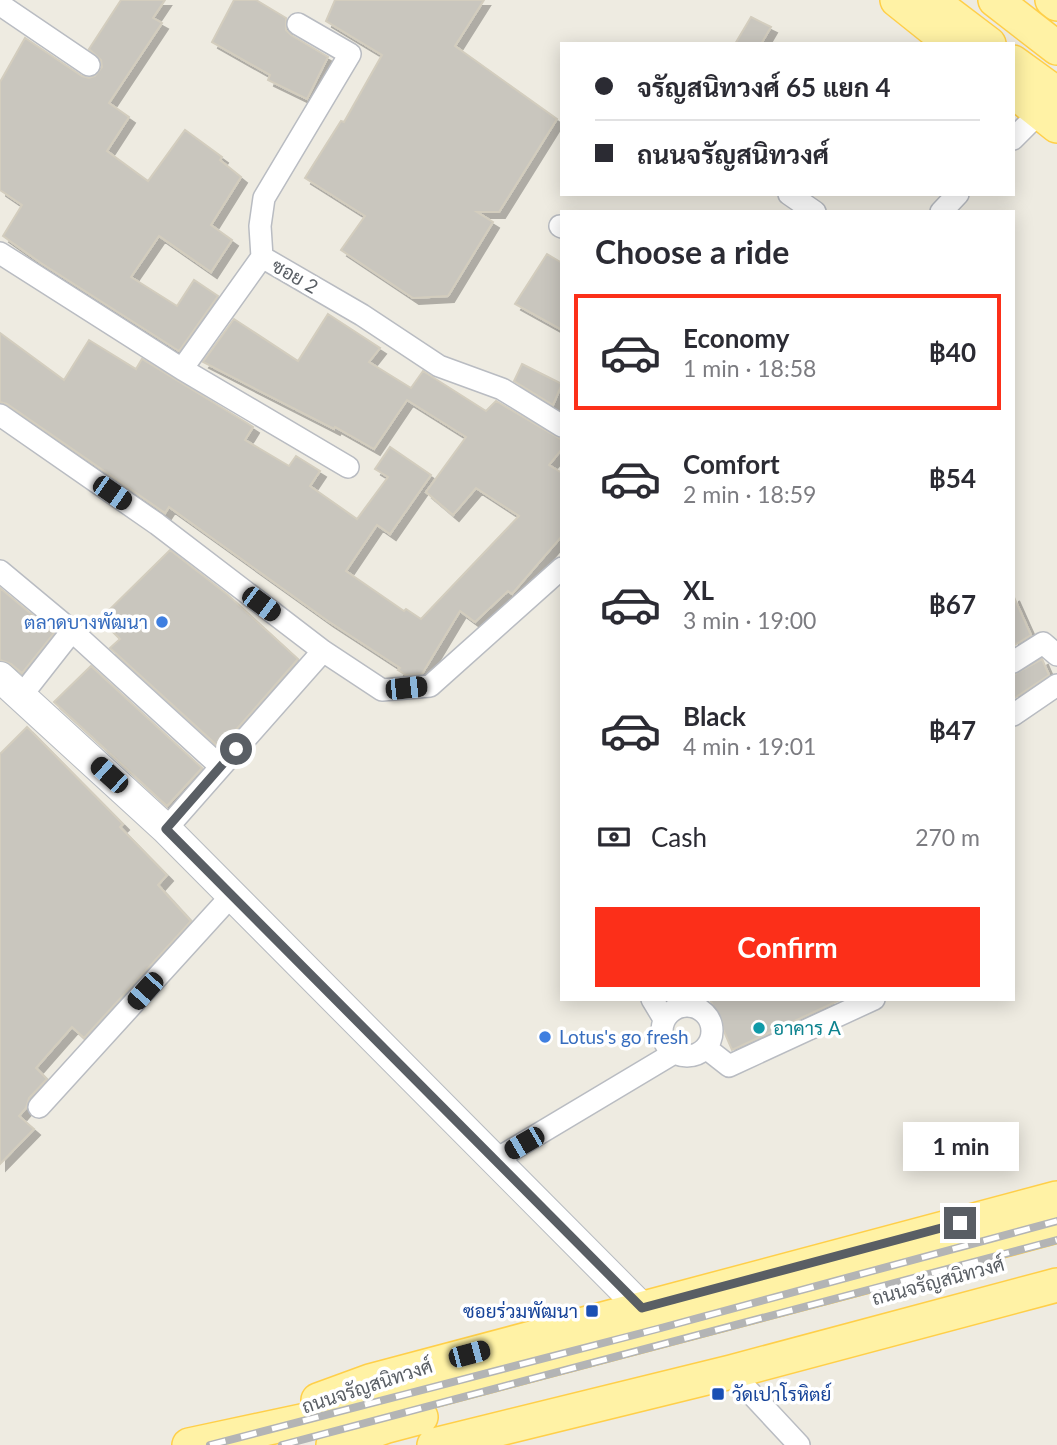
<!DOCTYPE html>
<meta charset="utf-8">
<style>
body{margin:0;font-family:Lato,Sarabun,sans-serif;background:#f7f7f7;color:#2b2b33;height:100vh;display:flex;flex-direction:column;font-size:26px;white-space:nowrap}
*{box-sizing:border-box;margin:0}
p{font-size:23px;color:#7c7c81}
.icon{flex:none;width:38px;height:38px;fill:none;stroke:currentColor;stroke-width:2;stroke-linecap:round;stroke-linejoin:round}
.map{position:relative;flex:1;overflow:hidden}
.panel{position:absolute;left:560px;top:210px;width:455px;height:791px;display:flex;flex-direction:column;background:#fff;border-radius:0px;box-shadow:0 4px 18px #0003}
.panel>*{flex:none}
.hud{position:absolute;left:560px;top:42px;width:455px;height:154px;border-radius:0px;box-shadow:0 4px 18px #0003;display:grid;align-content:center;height:154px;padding:0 35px;background:#fff}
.end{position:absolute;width:32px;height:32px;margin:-16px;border:9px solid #595e64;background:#fff;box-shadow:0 0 0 4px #fff}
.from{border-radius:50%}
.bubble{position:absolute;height:49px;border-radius:0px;background:#fff;box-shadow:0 4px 18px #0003;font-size:23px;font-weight:700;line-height:49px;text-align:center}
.car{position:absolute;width:21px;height:42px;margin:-21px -10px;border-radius:9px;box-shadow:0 0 5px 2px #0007;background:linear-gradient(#222 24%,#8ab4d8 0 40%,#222 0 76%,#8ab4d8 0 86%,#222 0)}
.hud b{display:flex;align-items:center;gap:24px;height:66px;font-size:26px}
.hud b+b{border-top:2px solid #e1e1e2}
.hud i{width:18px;height:18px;background:#2b2b33}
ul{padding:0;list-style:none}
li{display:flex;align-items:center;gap:21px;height:116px;margin:0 14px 10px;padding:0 21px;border:4px solid transparent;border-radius:0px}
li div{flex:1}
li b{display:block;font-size:26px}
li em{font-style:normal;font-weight:700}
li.selected{border-color:#fc2f19}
li>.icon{width:63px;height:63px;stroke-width:1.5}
h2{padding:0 35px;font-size:32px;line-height:84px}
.pay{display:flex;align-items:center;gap:18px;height:77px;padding:0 35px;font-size:26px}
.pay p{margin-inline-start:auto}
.button{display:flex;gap:14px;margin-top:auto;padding:14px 35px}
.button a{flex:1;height:80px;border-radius:0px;background:#fc2f19;color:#fff;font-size:28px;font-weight:700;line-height:80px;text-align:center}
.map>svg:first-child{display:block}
</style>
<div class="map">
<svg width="1057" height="1445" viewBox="0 0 1057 1445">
<defs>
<filter id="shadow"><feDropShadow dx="6" dy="6" stdDeviation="0" flood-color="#0004"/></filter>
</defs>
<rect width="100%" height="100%" fill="#eeebe1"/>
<path fill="#c9c6be" stroke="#d3cdbe" stroke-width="2" filter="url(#shadow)" d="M 121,0 L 165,0 L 153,18 L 162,23 L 109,103 L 129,117 L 107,151 L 148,181 L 185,130 L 222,157 L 220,160 L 241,177 L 211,225 L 232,240 L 211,272 L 159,236 L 131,277 L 177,306 L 194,280 L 218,296 L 179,351 L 41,263 L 3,236 L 22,205 L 0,190 L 0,82 L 25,38 L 82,76 L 89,78 L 95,76 L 102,67 L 101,60 L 89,49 Z
M 234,0 L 256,0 L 286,18 L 286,30 L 291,35 L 328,57 L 307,99 L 268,80 L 270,75 L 212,42 Z
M 335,0 L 484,0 L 455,46 L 557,119 L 499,212 L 477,212 L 493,222 L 448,296 L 413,298 L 341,250 L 365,216 L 305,178 L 341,121 L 344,122 L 382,55 L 326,21 Z
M 751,17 L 771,27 L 761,44 L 735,44 Z
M 547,254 L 562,263 L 562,330 L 515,304 Z
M 328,314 L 380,348 L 369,362 L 411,388 L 423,371 L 486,411 L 496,401 L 562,440 L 562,449 L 549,465 L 562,473 L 562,536 L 512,594 L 508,591 L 475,622 L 460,611 L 422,674 L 406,675 L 398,670 L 400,668 L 328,621 L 169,507 L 165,513 L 7,404 L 0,402 L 0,333 L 64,380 L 89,340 L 136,369 L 142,359 L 247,423 L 253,427 L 245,440 L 289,466 L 296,456 L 320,471 L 310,486 L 357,519 L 388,477 L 375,469 L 390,447 L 431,475 L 390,534 L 377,525 L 346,571 L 404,611 L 406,609 L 421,619 L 519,516 L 476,488 L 453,515 L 426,492 L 466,437 L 407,400 L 374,449 L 335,427 L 334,429 L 203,362 L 234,319 L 298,361 Z
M 522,364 L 562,384 L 553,405 L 514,381 Z
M 170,550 L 228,595 L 298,659 L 220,748 L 110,648 L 120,639 L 100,619 Z
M 0,588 L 54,633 L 22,673 L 11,664 L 0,660 Z
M 1013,595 L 1031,635 L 1013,646 Z
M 1042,659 L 1049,675 L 1013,699 L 1013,675 Z
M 91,666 L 202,768 L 167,806 L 54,702 Z
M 27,727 L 123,824 L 120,827 L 167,875 L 158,885 L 191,921 L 84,1038 L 72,1027 L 36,1068 L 47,1079 L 29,1098 L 26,1108 L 19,1116 L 34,1129 L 0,1164 L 0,754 Z
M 710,999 L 842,999 L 732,1050 Z"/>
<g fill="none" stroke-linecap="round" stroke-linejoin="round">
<defs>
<path id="street" d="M 5,8 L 89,65
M 1013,139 L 1039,113
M 789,194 L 815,212
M 941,212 L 958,194
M 560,226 L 562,227
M 0,253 L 182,369 L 262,257 L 362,315 L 439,366 L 502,389 L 562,426
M 262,257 L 260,226 L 264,198 L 350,54 L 298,24
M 182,369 L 348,467
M 0,415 L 157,524 L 323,651 L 382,690 L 430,686 L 562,568
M 0,571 L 72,631 L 220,766
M 1013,662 L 1043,643 L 1057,655
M 21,696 L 72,631
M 1013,715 L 1057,685
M 166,829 L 323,651
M 652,999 L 664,1019
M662 1031a25 25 0 1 1 50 0a25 25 0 1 1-50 0Z
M 706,1048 L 729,1066 L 874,999
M 39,1107 L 232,895
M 495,1160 L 674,1053
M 731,1372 L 799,1445"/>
<path id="secondary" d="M 0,677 L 166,829 L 642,1308"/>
<path id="primary" d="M 897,0 L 947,40
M 931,0 L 989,44
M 995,0 L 1057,48
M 1052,0 L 1057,4
M 1013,62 L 1057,94
M 1013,91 L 1057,126
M 318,1400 L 370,1381 L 1057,1198
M 189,1445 L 381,1404 L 1057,1226
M 333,1445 L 387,1426 L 421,1417
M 434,1445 L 731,1372 L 1057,1285"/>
</defs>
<use href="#street" stroke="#b9bcc2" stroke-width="24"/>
<use href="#secondary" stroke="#b7bbc1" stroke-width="32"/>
<use href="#primary" stroke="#ffcf49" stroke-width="36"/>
<use href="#street" stroke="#fff" stroke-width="21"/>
<use href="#secondary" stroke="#fff" stroke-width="30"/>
<use href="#primary" stroke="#fff2a5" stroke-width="33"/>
<defs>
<path id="rail" d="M 210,1445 L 661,1328 L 1057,1221
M 282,1445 L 1057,1240"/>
</defs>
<use href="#rail" stroke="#b3b4b5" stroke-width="8"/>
<use href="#rail" stroke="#fff" stroke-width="5" stroke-dasharray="16" stroke-linecap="butt"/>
</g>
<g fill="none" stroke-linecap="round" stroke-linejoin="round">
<path stroke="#595e64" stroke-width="9" d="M 236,749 L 166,829 L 642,1308 L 960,1223"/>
</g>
<g fill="#3f7fe0" stroke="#fff" stroke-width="2.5">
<circle cx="162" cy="622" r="7"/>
<circle cx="545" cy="1037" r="7"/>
</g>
<circle fill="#0f9aa8" stroke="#fff" stroke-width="2.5" cx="759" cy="1028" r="7"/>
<g fill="#1a4fb4" stroke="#fff" stroke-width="2.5">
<rect x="585" y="1304" width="14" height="14" rx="3.5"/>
<rect x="711" y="1387" width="14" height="14" rx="3.5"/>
</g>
<g text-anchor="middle" stroke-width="7" stroke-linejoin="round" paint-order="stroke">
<g font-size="19" fill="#595e64" stroke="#fff">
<text transform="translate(295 276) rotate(30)" y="7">ซอย 2</text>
<text transform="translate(938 1281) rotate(-15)" y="7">ถนนจรัญสนิทวงศ์</text>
<text transform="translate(367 1386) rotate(-18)" y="7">ถนนจรัญสนิทวงศ์</text>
</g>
<g font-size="19" fill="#366cbe" stroke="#fff" text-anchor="end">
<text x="148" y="629">ตลาดบางพัฒนา</text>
<text x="559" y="1044" text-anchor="start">Lotus's go fresh</text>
</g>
<g font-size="19" fill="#0d838f" stroke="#fff" text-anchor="start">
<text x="773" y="1035">อาคาร A</text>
</g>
<g font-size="19" fill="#164399" stroke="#fff" text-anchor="end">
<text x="578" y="1318">ซอยร่วมพัฒนา</text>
<text x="732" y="1401" text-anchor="start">วัดเปาโรหิตย์</text>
</g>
</g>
</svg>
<i class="end from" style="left:236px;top:749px"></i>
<i class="end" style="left:960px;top:1223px"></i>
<div class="bubble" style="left:903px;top:1122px;width:116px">1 min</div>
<i class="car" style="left:112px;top:493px;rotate:125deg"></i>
<i class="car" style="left:261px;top:604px;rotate:127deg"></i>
<i class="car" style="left:406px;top:688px;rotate:84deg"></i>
<i class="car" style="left:109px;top:775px;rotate:312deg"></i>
<i class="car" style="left:145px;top:991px;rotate:222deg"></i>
<i class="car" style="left:524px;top:1143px;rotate:240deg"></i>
<i class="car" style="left:469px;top:1354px;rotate:75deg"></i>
<div class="hud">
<b><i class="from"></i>จรัญสนิทวงศ์ 65 แยก 4</b>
<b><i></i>ถนนจรัญสนิทวงศ์</b>
</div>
<section class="panel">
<h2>Choose a ride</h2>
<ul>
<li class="selected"><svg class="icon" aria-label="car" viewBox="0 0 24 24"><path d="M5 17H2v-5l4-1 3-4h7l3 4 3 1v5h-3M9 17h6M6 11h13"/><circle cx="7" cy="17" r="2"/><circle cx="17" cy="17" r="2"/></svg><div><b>Economy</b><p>1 min · 18:58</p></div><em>฿40</em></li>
<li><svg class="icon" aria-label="car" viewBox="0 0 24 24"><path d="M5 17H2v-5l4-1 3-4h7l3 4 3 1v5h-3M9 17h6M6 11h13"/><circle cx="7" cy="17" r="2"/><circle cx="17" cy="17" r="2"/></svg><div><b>Comfort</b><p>2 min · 18:59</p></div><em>฿54</em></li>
<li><svg class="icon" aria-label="car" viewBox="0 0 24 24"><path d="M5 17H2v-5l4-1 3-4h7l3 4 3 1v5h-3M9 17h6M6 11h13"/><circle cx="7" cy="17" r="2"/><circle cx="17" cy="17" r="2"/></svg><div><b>XL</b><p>3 min · 19:00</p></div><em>฿67</em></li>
<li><svg class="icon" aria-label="car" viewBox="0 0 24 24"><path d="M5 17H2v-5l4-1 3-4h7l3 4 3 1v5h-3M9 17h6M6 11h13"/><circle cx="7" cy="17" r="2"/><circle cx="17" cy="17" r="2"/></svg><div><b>Black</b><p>4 min · 19:01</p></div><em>฿47</em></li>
</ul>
<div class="pay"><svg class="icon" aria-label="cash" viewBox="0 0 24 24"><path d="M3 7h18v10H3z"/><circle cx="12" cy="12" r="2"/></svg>Cash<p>270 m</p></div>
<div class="button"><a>Confirm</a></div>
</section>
</div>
